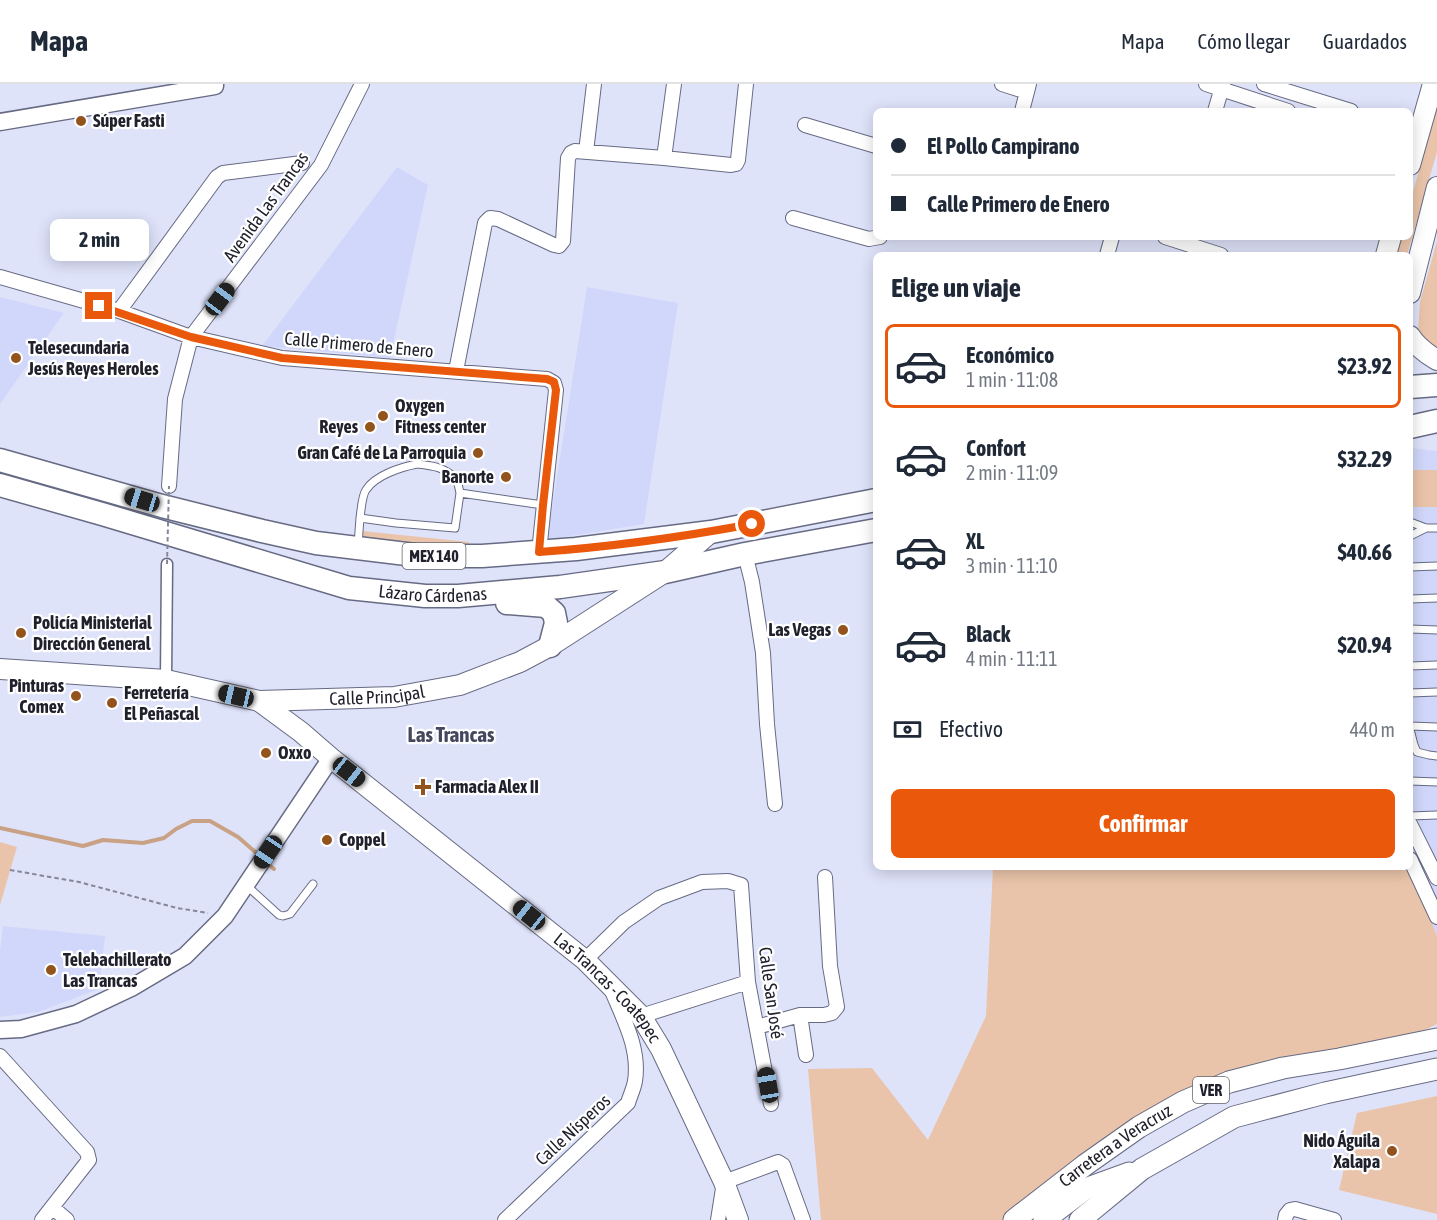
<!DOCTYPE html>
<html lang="es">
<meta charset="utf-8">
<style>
body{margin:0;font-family:"Asap Condensed",sans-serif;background:#f2f2f3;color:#1f2937;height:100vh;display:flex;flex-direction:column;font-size:22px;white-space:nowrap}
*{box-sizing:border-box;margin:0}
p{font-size:20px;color:#747a83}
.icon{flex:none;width:33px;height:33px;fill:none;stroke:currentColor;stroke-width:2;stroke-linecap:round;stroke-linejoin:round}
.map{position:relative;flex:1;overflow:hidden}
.panel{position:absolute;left:873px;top:168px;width:540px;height:618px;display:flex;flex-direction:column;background:#fff;border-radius:9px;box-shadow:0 3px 15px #0003}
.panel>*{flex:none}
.hud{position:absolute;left:873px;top:24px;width:540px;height:132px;border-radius:9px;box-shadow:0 3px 15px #0003;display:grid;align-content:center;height:132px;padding:0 18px;background:#fff}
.end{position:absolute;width:27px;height:27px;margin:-14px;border:8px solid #ea580c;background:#fff;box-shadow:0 0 0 3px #fff}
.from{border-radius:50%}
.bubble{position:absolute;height:42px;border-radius:9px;background:#fff;box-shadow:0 3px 15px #0003;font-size:20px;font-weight:700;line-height:42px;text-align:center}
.car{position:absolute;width:18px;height:36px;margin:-18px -9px;border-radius:8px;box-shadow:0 0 4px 2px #0007;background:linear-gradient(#222 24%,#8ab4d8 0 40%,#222 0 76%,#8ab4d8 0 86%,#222 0)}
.hud b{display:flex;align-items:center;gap:21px;height:57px;font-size:22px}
.hud b+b{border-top:2px solid #e0e1e3}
.hud i{width:15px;height:15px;background:#1f2937}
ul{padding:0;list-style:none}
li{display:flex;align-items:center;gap:18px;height:84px;margin:0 12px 9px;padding:0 6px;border:3px solid transparent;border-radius:9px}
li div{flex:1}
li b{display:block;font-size:22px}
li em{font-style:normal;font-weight:700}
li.current{border-color:#ea580c}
li>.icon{width:54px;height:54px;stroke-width:1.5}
h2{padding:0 18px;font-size:27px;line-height:72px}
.pay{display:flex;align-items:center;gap:15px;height:66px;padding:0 18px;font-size:22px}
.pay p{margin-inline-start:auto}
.action{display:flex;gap:12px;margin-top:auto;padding:12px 18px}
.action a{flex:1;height:69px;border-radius:9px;background:#ea580c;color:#fff;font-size:24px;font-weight:700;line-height:69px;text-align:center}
header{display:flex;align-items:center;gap:36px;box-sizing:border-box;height:84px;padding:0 30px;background:#fff;border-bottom:2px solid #e0e1e3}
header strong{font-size:28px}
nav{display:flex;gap:33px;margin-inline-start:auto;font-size:21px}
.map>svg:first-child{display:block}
</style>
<header>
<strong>Mapa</strong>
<nav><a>Mapa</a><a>Cómo llegar</a><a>Guardados</a></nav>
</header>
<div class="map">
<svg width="1437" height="1136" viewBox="0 0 1437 1136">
<rect width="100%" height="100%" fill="#dfe3fa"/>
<path fill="#d1d7fa" d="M 397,83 L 428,101 L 390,274 L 262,262 Z
M 587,203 L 678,219 L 644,440 L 547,456 Z
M 0,213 L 64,229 L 0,320 Z
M 1410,364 L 1437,367 L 1437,852 L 1409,783 Z
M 3,842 L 105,852 L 99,905 L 38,928 L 0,933 L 0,867 Z"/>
<path fill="#eac4aa" d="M 1437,24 L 1437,68 L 1407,171 L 1395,171 L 1400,153 L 1410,153 L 1410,118 Z
M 1437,157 L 1437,269 L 1418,248 L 1420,218 Z
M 1410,386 L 1437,386 L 1437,423 L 1410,423 Z
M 362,447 L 469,458 L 468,467 L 361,459 Z
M 0,758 L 17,763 L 0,821 Z
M 993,783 L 1409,783 L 1437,852 L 1437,940 L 1413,952 L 1179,1018 L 1009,1136 L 821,1136 L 808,985 L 872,984 L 928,1056 L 986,932 Z
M 1437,1012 L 1437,1130 L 1339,1106 L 1357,1029 Z"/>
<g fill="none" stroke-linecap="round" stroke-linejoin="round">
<path stroke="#c9a185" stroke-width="4" d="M 0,744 L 83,762 L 103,756 L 143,759 L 164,754 L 176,745 L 192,737 L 210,737 L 238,753 L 261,773
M 266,778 L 274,785"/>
<defs>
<path id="service" d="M 417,380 C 435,382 443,383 457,395 L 460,409 L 455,444 L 396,439 L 360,434 C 361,427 362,411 366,406 C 375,391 402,383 417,380 Z
M 460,409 L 543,421
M 1410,438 L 1426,444 L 1437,444
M 1410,452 L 1426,444
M 358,461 L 360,434
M 1410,483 L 1437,482
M 1410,515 L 1437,514
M 1410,545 L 1437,546
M 1410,582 L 1437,581
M 1410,609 L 1437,608
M 1410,642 L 1437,643
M 1410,645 L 1414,661 L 1417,668 L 1429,671 L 1437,672
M 1410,697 L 1437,698
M 1410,732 L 1437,731
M 246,801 L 279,831 L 283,832 L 290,830 L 313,800"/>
<path id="pedestrian" d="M 166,596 L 167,480"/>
<path id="minor" d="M 1002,0 L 1027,8
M 1206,0 L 1288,27
M 1264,0 L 1351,27
M 1022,27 L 1029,0
M 1215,27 L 1223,0
M 805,41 L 876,62
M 586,68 L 594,0
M 664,74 L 674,0
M 793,134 L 869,155 L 880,153
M 1165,153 L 1221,171
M 1107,171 L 1112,153
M 0,193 L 119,227 L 191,253 L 282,274 L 547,295 L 554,299 L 556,306 L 539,468
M 119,227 L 217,93 L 223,89 L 302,79
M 456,287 L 485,139 L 490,134 L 498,135 L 554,161 L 559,162 L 563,157 L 568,74 L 571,69 L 575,67 L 664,74 L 731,81 L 736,80 L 738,76 L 746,0
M 169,402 L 175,315 L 191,253 L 321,81 L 362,0
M 745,470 L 752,498 L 763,569 L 767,640 L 775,720
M 1410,740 L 1437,794
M 1410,775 L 1437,833
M 585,876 L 624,838 L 659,814 L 702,798 L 728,797 L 741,801 L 748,898 L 771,1020
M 800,931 L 806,971
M 641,932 L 748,898
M 757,943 L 800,931 L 824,931 L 832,929 L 837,923 L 830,882 L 825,793
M 0,972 L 87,1068 L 89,1076 L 42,1136
M 52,1123 L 67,1136
M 505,1136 L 628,1019 C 630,1012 634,1004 635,997 C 640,965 624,936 612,907
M 718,1136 L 724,1098 L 778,1078 L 783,1081 L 803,1136
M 1285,1136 L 1286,1131 L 1290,1126 L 1295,1125 L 1334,1136"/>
<path id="tertiary" d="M 0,38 L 215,2 L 215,0
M 0,946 L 21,945 L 76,930 L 131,904 L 185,872 L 225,832 L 331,674"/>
<g id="secondary">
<path d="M 1410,81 L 1433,0"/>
<path d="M 1386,171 L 1391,153"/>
<path d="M 1410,209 L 1437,103"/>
<path d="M 1410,252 C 1416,262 1427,270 1437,276"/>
<path id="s1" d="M 0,585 L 166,596 L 259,617 L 394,613 L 460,601 L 520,578 L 550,562 L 665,488 L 711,448"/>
<path id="s2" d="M 259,617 L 301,648 L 331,674 L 585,876 L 641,932 L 661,965 L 724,1098 L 738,1136"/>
</g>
<g id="primary">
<path id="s3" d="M 1014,1136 L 1085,1081 L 1139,1043 L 1183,1018 L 1229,998 L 1283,984 L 1339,975 L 1437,955"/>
<path d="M 1044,1136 L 1085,1105 L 1129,1089"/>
<path d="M 1080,1136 L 1142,1085 L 1234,1033 L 1325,1009 L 1437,985"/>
</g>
<g id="trunk">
<path d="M 1410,303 L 1437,301"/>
<path d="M 1410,343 L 1437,337"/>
<path d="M 0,376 L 162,422 L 262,447 L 316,459 L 423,472 L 482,472 L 576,465 L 711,448 L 876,416"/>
<path id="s4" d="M 0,401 L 102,430 L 349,504 L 425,512 L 458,512 L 560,503 L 665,488 L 745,470 L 876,446"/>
<path d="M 507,519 L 546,522 L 554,529 L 556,539 L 550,562"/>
</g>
</defs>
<use href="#service" stroke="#666a83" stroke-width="9"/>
<use href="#pedestrian" stroke="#666a83" stroke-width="13"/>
<use href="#minor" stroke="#666a83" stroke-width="16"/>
<use href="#tertiary" stroke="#666a83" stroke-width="19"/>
<use href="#secondary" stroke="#666a83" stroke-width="22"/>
<use href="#primary" stroke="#666a83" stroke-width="23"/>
<use href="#trunk" stroke="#666a83" stroke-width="25"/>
<path stroke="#848798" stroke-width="2" stroke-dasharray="4.5 3" stroke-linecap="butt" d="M 10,786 L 79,798 L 177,824 L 208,829"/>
<use href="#service" stroke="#fff" stroke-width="7"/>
<use href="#pedestrian" stroke="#fff" stroke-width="10"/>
<use href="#minor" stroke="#fff" stroke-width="14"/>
<use href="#tertiary" stroke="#fff" stroke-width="16"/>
<use href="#secondary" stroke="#fff" stroke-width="20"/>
<use href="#primary" stroke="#fff" stroke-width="21"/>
<use href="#trunk" stroke="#fff" stroke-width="22"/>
<path stroke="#848798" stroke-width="2" stroke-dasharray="4.5 3" stroke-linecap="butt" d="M 167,480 L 169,402"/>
</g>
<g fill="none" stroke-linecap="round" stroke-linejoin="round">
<path stroke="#ea580c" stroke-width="8" d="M 99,222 L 191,253 L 282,274 L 547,295 L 554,298 L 556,306 L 543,421 L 539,468 C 610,463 682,453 752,440"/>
</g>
<g fill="#93531c" stroke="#fff" stroke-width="2">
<circle cx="81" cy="37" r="6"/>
<circle cx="16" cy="274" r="6"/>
<circle cx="383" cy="332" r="6"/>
<circle cx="370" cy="343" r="6"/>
<circle cx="478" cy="369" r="6"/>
<circle cx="506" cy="393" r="6"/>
<circle cx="843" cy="546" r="6"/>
<circle cx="21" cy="549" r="6"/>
<circle cx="76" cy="612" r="6"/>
<circle cx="112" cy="619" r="6"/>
<circle cx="266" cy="669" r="6"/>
<path d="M420 694h6v6h6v6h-6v6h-6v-6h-6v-6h6z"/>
<circle cx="327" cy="756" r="6"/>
<circle cx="51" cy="886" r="6"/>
<circle cx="1392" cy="1067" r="6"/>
</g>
<g text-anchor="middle" stroke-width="4.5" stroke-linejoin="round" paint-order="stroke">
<g fill="#fff" stroke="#63646b" stroke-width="1.5">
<rect x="402.5" y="459" width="63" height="26" rx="4.5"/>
<rect x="1193" y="993" width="36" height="26" rx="4.5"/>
</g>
<g font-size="16" font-weight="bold" fill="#20212c">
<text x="434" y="478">MEX 140</text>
<text x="1211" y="1012">VER</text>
</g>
<g font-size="18" font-weight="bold" fill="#20212c" stroke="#fff" text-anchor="start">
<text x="93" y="43">Súper Fasti</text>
<text x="28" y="270">Telesecundaria<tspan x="28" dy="21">Jesús Reyes Heroles</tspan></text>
<text x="395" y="328">Oxygen<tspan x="395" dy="21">Fitness center</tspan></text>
<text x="358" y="349" text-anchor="end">Reyes</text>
<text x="466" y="375" text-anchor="end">Gran Café de La Parroquia</text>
<text x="494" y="399" text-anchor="end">Banorte</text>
<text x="33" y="545">Policía Ministerial<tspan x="33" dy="21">Dirección General</tspan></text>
<text x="831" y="552" text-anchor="end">Las Vegas</text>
<text x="64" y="608" text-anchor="end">Pinturas<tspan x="64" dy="21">Comex</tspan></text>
<text x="124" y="615">Ferretería<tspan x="124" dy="21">El Peñascal</tspan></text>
<text x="278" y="675">Oxxo</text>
<text x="435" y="709">Farmacia Alex II</text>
<text x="339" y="762">Coppel</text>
<text x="63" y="882">Telebachillerato<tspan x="63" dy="21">Las Trancas</tspan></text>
<text x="1380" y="1063" text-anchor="end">Nido Águila<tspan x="1380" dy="21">Xalapa</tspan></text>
</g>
<g font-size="18" fill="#20212c" stroke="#fff">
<text transform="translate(266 123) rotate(-54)" y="6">Avenida Las Trancas</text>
<text transform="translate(359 261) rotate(5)" y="6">Calle Primero de Enero</text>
<text dy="6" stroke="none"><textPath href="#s4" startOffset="448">Lázaro Cárdenas</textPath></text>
<text dy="6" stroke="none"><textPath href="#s1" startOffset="380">Calle Principal</textPath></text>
<text dy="6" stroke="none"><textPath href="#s2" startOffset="452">Las Trancas - Coatepec</textPath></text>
<text transform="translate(771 909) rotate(82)" y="6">Calle San José</text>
<text transform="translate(573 1046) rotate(-43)" y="6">Calle Nísperos</text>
<text dy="6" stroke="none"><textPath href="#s3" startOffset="126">Carretera a Veracruz</textPath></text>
</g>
<g font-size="21" font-weight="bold" fill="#44475e" stroke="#fff">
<text x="451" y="658">Las Trancas</text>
</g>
</g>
</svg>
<i class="end from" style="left:752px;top:440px"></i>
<i class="end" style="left:99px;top:222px"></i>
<div class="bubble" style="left:50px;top:135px;width:99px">2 min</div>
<i class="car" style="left:220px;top:215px;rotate:37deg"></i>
<i class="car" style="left:142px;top:416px;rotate:287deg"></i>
<i class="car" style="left:236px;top:612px;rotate:283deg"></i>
<i class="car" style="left:349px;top:688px;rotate:128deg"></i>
<i class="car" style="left:268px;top:768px;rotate:214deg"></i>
<i class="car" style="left:529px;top:831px;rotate:309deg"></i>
<i class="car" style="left:768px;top:1001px;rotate:350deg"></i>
<div class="hud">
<b><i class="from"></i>El Pollo Campirano</b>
<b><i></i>Calle Primero de Enero</b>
</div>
<section class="panel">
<h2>Elige un viaje</h2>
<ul>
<li class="current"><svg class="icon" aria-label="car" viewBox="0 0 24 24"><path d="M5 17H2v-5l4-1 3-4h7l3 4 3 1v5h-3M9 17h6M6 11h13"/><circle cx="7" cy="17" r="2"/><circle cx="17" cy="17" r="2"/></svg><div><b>Económico</b><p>1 min · 11:08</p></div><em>$23.92</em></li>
<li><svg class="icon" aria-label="car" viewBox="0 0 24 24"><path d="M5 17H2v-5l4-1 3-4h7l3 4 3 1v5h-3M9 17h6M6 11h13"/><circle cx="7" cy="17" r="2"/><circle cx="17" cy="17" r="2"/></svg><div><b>Confort</b><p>2 min · 11:09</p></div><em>$32.29</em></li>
<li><svg class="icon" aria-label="car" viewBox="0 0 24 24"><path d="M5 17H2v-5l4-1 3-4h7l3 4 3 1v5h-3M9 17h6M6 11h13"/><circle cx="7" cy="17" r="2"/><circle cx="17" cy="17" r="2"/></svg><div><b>XL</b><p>3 min · 11:10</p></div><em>$40.66</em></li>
<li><svg class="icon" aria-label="car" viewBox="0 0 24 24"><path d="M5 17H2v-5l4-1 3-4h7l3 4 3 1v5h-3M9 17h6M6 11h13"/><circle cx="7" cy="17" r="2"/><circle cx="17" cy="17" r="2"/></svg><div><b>Black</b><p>4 min · 11:11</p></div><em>$20.94</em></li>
</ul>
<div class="pay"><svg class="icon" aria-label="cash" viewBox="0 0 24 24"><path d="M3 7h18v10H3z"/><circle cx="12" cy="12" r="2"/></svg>Efectivo<p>440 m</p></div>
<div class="action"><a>Confirmar</a></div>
</section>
</div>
